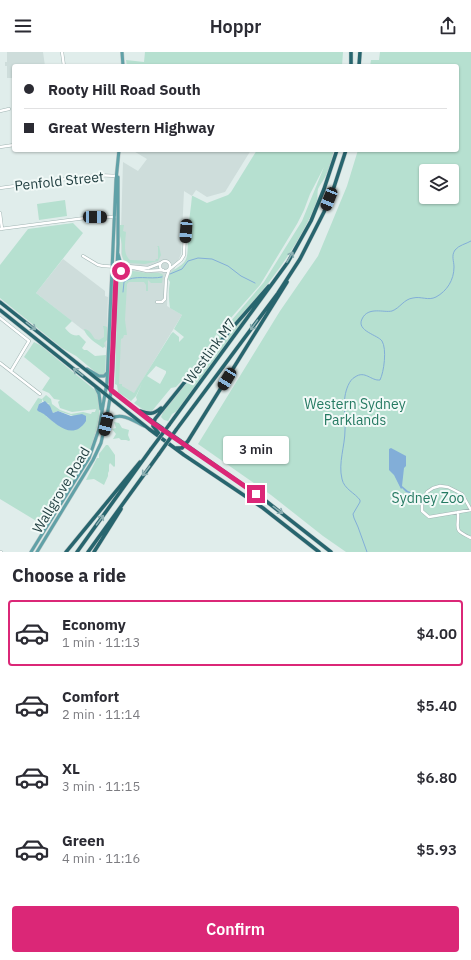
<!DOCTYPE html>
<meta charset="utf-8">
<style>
body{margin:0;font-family:"IBM Plex Sans",sans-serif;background:#f2f2f3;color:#2b2b33;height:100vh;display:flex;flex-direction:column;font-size:15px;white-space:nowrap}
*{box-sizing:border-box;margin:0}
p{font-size:13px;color:#7c7c81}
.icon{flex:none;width:22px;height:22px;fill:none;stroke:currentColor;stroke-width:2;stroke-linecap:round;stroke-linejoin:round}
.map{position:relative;height:500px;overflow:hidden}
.side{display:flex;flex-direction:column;background:#fff;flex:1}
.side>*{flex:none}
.top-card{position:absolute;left:12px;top:12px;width:447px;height:88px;border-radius:4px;box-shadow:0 1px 3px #0004;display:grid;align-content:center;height:88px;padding:0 12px;background:#fff}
.fabs{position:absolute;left:419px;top:112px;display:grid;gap:8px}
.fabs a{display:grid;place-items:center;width:40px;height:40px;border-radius:4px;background:#fff;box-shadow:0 1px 3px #0004;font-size:20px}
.end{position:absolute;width:18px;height:18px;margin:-9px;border:5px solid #db2777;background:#fff;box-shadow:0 0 0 2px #fff}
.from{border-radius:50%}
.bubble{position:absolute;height:28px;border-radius:4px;background:#fff;box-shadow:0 1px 3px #0004;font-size:13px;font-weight:600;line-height:28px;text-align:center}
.car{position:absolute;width:12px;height:24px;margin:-12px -6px;border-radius:5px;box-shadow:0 0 3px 1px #0007;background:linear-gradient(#222 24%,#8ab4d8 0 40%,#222 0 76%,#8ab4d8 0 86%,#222 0)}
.top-card b{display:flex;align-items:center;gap:14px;height:38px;font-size:15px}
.top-card b+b{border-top:1px solid #e1e1e2}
.top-card i{width:10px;height:10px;background:#2b2b33}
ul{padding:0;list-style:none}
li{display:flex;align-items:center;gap:12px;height:66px;margin:0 8px 6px;padding:0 4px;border:2px solid transparent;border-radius:4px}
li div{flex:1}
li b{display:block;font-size:15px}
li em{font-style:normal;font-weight:600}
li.active{border-color:#db2777}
li>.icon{width:36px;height:36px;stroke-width:1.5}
h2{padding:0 12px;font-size:18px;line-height:48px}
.action{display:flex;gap:8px;margin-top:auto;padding:8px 12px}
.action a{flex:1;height:46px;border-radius:4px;background:#db2777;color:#fff;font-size:16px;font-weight:600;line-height:46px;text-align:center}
header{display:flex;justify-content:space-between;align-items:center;height:52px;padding:0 12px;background:#fff;font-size:18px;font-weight:600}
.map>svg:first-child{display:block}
</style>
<header><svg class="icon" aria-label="menu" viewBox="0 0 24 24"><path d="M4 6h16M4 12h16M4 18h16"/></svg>Hoppr<svg class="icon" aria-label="share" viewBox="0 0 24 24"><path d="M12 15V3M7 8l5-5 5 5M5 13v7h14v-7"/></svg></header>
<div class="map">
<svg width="471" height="500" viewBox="0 0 471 500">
<rect width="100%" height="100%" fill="#e0edeb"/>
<path fill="#cedddb" d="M 7,0 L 43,0 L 45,14 L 14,14 L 14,26 L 7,26 L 7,14 L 5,14 L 5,10 L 7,10 Z
M 132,98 L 251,98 L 225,140 L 207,145 L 196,138 L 192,144 L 184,139 L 181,202 L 174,218 L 168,224 L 167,254 L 182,263 L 132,345 L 118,338 L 124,221 L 124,210 L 121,202 L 121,178 L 123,110 L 138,119 L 147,107 Z
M 63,207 L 105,239 L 105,244 L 108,245 L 106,296 L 36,241 Z"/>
<path fill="#b6e0d0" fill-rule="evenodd" d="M 145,0 L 343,0 L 342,14 L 127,14 L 126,8 L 144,10 Z
M 380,0 L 471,0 L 471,500 L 346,500 L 323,484 L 271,443 L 198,392 L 280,259 L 318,204 L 347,134 L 358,98 L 457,98 L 457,14 L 370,14 L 371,8 L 379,8 ZM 426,119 L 452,119 L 452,145 L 426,145 Z
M 257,98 L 334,98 C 332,106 330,114 327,121 C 325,127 320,132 318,137 C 317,141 318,145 317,149 C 291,217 225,282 176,335 L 171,336 L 152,359 L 152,361 L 145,359 L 134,351 L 137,348 L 136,345 L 142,331 L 136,344 L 131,349 L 118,340 L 117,333 L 115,332 L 118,223 C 126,216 137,220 147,221 C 153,222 158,219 163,223 L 162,231 L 151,231 L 148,228 L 148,239 L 146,239 L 146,233 L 144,230 L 129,230 L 127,232 L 125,268 L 127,283 L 124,283 L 123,286 L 121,287 L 119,332 L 122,332 L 122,334 L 134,341 L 171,282 L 173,280 L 179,285 L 179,290 L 184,285 L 174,277 L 182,263 L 170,256 C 169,247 168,240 170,230 L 168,227 C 169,216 182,217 186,207 C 189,200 187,187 188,179 C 189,167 191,156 192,144 L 193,144 L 207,151 L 228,143 L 231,140 ZM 324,115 L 302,169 L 264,230 L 225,276 L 214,285 L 260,233 L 297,172 L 304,158 L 310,142 ZM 156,314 L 166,319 L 166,321 L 160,332 L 147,324 Z
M 65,148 L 67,164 L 39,168 L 37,152 Z
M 73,171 L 83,181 L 36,241 L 72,269 L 65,276 C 68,280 73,285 79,283 L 86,290 L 82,296 L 84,298 L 87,298 L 95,304 L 106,303 L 105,321 L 103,323 L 99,323 L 76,304 L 62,296 L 0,246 L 0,213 L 28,177 Z
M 120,173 L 124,173 L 123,179 L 126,180 L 126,178 L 128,178 L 126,178 C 126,187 122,202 130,208 L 155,209 L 156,207 L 158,207 L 158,195 L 157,194 L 159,194 L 161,203 L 158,209 L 145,212 L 128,211 L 124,209 L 122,203 L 122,192 L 120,184 Z
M 248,261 L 249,262 L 177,359 L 172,362 L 168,369 L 164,368 L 161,365 L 164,358 L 223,288 L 224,288 Z
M 103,274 L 105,274 L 107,275 L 107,288 L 104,291 L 105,294 L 103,296 C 96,291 86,285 84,277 C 91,278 92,284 95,287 L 99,288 L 104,285 L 104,278 Z
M 34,290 L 40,293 L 95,338 C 106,349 95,388 88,402 C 83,414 75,425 68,437 L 66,436 L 43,473 L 0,447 L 0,337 L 29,360 L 38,346 L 42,347 L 42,350 L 39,352 L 50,352 L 44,350 L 42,347 L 46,343 L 51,347 L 52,352 L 60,358 L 71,362 L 83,360 L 91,362 L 92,360 L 95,360 L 96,357 L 72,360 L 60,356 L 58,350 L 60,348 L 54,347 L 49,341 L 42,338 L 50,326 L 24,305 ZM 51,357 L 53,361 L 58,359 L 74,364 L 55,371 L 46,364 Z
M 114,370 L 119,371 L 122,376 L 129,378 L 128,383 L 130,388 L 129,389 L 126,388 L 121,388 L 119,386 L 113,387 L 116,382 L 112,377 L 116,376 Z
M 106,393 L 108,393 L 115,403 L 115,414 L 114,415 L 110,411 L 109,413 L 109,419 L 108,421 L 108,424 L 104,433 L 94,427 L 86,428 L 97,406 L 99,406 L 99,402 Z"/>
<path fill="#82aed8" d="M 45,349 L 50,354 L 53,361 L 58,359 L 71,364 L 82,362 L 86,364 L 86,369 C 73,389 57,373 45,363 C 42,360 40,361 37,358 L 39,352 Z
M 391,396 L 406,404 L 406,414 L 404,416 L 402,434 L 408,439 L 432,448 L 406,440 L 402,436 L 401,437 L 394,423 L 389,418 L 389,397 Z"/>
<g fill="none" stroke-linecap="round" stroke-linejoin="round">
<path stroke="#82aed8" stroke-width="1" d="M 170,222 L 182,217 L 188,209 L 198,206 L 212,207 L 228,214 L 241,224 L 255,231
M 123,240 L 124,230 C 134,222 150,228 162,225
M 367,500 L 358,475 L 354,466 L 353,462 L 360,450 L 360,448 C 355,441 344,437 342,427 C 338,411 345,394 345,378 C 346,366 343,355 345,344 C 346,338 349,328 355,325 C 365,318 371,329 380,328 C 384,320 387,297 382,289 C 378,283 356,279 362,267 C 368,254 384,261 392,259 C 400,256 404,247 413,246 C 421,244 428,249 436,245 C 447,239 454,228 454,215 C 454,209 451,204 455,198 C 459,193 466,192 471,189"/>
<defs>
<path id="minor" d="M 62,0 L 64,14
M 0,59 L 9,57
M 0,95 L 14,93
M 0,136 L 96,123 L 117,124
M 0,161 L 2,177
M 0,177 L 93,165 L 115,165
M 83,204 L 98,213 L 103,214 L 134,216 L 147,219 L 163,218
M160 214a5 5 0 1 1 10 0a5 5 0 1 1-10 0Z
M 117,213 L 148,216 L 161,211
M 170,217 L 181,208 L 184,203 L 185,179
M 157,250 L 162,250 L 165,247 L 166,227 L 169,218
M 0,266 L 29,289 L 11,319
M 0,311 L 40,342
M 471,458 L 462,442 L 448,435 L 440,434 L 433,436 L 427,440 L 422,451 L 422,459 L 429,465 L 471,458
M 458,460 C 459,478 452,477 471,486
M 0,500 L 1,500"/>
<path id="major" d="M 122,0 L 123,14
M 118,202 L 120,209 L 125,214
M 117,223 L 120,220 L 129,216
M 87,317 L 99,324 L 104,324 L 107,321
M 96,336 L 99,342 L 101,357
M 106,371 C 118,357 132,368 144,374
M 31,500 L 89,406 L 99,377 L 107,330 L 116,128 L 119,98
M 37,500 L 93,408 L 101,391 L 107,364 L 112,334 L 114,285 L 118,192 L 118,125"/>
<path id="highway" d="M 351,14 L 351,0
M 359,14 L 360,0
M 0,250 L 135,357 L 266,449 L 331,500
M 0,258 L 149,377 L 184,403 L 263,456 L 319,500
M 140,359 C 149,362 153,363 161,356
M 169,373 L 288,210 L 311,169 L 324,137 L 337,98
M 176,378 L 278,241 L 300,207 L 324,160 L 334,135 L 346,98
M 160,383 L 153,374 L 155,367 L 184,331 L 269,234
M 176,396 L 182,396 L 188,389 L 287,230
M 66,500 L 140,410
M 77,500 L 151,397
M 88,500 L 159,402
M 94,500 L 121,457"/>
</defs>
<use href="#minor" stroke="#a2b5b4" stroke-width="3.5"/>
<use href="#major" stroke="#c0c9c9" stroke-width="4"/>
<use href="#highway" stroke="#c0c9c9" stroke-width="4.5"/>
<use href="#minor" stroke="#fff" stroke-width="2.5"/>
<use href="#major" stroke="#60a1a7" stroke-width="3"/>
<use href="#highway" stroke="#27656e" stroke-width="3.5"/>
<defs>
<path id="highway-bridge" d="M 151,397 L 169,373
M 159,402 L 176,378"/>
</defs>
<use href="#highway-bridge" stroke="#c0c9c9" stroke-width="4.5" stroke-linecap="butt"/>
<use href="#highway-bridge" stroke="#27656e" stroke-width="3.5"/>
</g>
<defs><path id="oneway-shaft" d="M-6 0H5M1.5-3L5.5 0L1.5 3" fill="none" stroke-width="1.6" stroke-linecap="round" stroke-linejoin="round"/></defs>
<g stroke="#8cafb2">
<use href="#oneway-shaft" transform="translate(290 205) rotate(-59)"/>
<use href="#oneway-shaft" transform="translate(254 273) rotate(126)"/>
<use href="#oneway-shaft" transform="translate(31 274) rotate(38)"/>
<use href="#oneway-shaft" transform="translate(78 320) rotate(-142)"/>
<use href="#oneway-shaft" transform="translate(146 419) rotate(127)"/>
<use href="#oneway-shaft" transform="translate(278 458) rotate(37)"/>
<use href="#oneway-shaft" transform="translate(100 468) rotate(-54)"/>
</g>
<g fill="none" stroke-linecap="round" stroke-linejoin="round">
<path stroke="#db2777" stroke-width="5" d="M 121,219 L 116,224 L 111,338 L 153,371 L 256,442"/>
</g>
<g text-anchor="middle" stroke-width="4" stroke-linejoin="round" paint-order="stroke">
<g font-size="14" fill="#1f3d3f" stroke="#f1f9f7">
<text transform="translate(59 129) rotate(-6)" y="5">Penfold Street</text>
<text transform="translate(210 299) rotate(-54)" y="5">Westlink M7</text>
<text transform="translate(61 438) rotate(-59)" y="5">Wallgrove Road</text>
</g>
<g font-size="14" fill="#257a62" stroke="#f1f9f7">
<text x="355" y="357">Western Sydney<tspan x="355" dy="16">Parklands</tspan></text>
<text x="428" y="451">Sydney Zoo</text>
</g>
</g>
</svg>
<div class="fabs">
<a><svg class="icon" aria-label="layers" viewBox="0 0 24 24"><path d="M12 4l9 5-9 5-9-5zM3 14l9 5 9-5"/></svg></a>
</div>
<i class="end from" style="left:121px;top:219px"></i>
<i class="end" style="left:256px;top:442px"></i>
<div class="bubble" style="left:223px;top:384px;width:66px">3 min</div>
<i class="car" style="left:329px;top:147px;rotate:202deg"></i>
<i class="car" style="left:95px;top:165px;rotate:91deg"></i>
<i class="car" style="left:186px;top:179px;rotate:184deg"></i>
<i class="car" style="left:227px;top:327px;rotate:211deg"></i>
<i class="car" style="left:106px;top:372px;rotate:193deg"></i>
<div class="top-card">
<b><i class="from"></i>Rooty Hill Road South</b>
<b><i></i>Great Western Highway</b>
</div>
</div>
<section class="side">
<h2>Choose a ride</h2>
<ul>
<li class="active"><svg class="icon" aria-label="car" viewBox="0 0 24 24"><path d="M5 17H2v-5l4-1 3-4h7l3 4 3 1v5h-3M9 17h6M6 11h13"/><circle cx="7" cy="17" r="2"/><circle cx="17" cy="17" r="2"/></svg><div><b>Economy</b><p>1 min · 11:13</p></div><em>$4.00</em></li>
<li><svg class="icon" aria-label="car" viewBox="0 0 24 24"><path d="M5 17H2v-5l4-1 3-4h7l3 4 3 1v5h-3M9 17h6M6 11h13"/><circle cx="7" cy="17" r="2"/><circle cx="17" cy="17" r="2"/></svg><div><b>Comfort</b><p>2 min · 11:14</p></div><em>$5.40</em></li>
<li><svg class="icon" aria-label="car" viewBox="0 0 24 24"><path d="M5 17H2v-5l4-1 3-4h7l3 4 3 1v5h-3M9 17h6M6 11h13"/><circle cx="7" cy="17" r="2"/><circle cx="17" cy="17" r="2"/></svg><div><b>XL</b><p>3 min · 11:15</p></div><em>$6.80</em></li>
<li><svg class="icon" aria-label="car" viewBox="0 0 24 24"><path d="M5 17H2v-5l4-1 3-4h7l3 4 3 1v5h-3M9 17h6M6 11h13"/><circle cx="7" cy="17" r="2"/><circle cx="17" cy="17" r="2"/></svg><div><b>Green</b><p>4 min · 11:16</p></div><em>$5.93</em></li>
</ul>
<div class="action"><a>Confirm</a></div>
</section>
